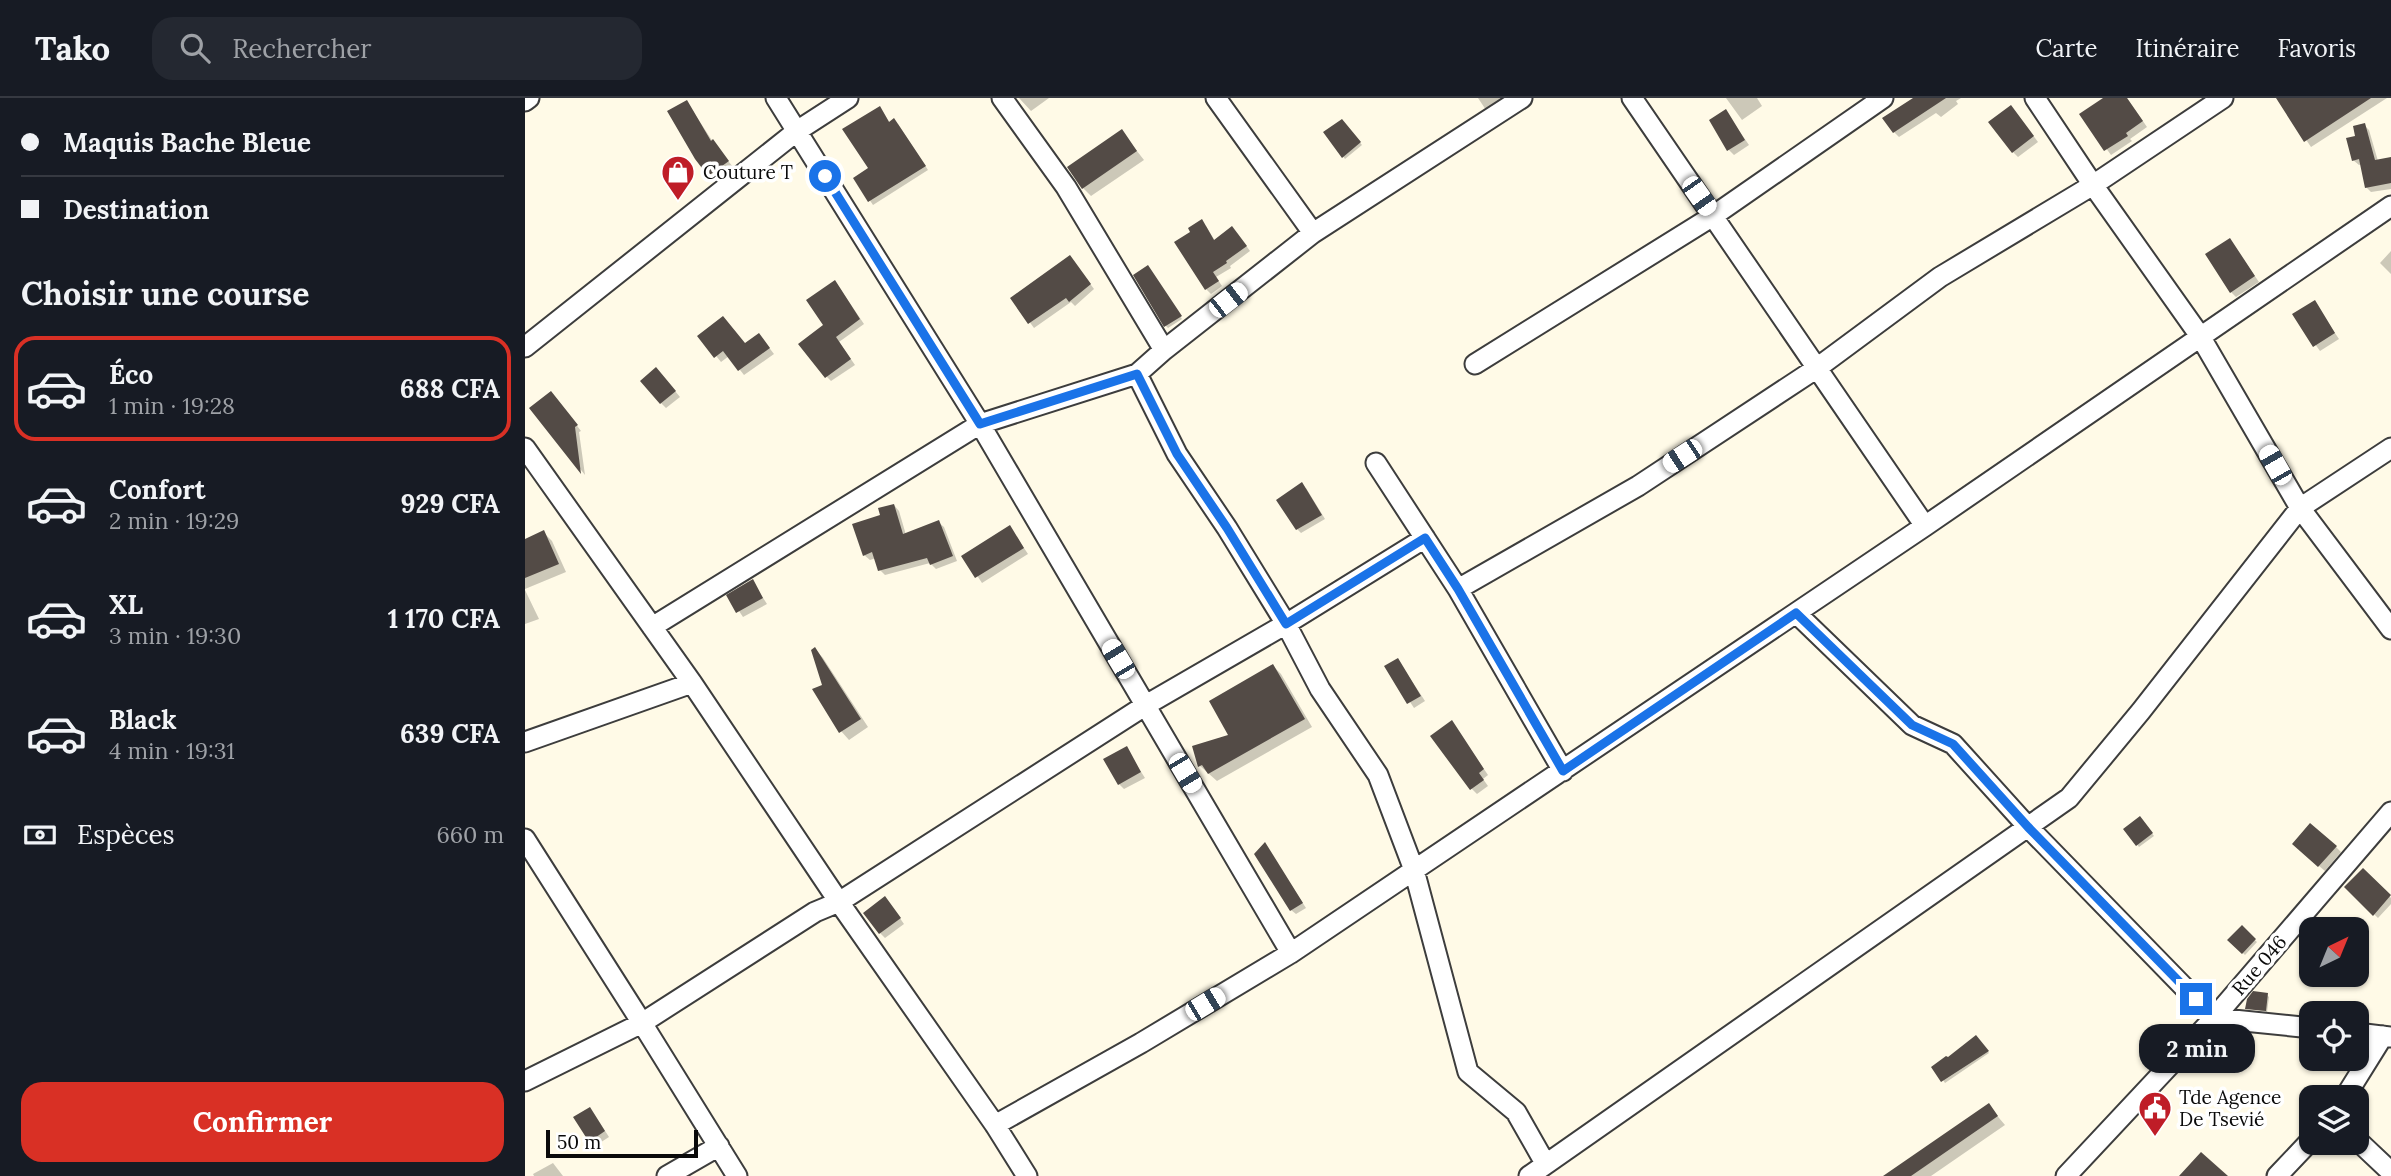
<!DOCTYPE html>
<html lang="fr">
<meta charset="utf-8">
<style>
body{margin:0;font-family:Lora,serif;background:#242831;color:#f1f3f6;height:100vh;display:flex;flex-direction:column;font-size:26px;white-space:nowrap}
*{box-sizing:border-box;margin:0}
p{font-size:23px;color:#9ea1a6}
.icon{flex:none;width:38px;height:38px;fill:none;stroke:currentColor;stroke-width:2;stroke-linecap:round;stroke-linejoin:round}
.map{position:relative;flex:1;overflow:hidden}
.sheet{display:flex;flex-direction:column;background:#171b24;width:525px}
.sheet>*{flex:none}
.hud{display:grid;align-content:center;height:154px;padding:0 21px;background:#171b24}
.needle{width:46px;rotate:43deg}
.controls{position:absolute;left:1774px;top:819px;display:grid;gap:14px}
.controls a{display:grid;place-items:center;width:70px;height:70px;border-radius:14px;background:#171b24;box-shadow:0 2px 5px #0004;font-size:35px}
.scale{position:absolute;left:21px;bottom:18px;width:152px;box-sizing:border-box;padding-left:7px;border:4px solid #0a0a0a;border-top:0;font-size:19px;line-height:24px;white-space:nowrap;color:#0a0a0a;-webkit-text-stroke:5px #fff;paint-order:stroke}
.end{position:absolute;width:32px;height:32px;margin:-16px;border:9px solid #1a73e8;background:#fff;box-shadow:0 0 0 4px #fff}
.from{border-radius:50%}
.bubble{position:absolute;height:49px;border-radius:21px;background:#171b24;box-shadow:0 2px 5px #0004;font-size:23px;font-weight:700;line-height:49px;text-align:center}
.car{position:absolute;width:21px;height:42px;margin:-21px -10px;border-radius:9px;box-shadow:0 0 5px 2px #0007;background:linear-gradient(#fff 24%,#345 0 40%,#fff 0 76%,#345 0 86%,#fff 0)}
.hud b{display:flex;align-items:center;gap:24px;height:66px;font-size:26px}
.hud b+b{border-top:2px solid #363941}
.hud i{width:18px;height:18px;background:#f1f3f6}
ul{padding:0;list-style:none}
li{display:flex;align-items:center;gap:21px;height:105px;margin:0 14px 10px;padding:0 7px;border:4px solid transparent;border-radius:21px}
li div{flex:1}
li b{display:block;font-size:26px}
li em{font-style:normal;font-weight:700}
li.current{border-color:#d93025}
li>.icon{width:63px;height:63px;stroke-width:1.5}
h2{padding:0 21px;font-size:32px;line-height:84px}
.pay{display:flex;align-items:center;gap:18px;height:77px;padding:0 21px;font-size:26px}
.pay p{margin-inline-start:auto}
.primary-button{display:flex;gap:14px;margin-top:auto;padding:14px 21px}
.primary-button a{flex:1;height:80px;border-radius:21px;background:#d93025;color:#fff;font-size:28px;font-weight:700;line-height:80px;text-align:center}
header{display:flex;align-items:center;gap:42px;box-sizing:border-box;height:98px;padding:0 35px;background:#171b24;border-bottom:2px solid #363941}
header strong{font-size:33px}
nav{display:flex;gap:38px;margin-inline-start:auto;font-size:24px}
.search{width:490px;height:63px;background:#242831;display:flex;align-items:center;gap:18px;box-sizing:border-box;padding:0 24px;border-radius:21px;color:#9ea1a6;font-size:26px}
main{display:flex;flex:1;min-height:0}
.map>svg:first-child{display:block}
</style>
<header>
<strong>Tako</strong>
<div class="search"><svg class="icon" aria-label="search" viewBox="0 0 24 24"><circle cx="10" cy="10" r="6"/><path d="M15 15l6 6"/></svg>Rechercher</div>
<nav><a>Carte</a><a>Itinéraire</a><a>Favoris</a></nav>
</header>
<main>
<section class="sheet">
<div class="hud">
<b><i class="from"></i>Maquis Bache Bleue</b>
<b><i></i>Destination</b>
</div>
<h2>Choisir une course</h2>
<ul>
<li class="current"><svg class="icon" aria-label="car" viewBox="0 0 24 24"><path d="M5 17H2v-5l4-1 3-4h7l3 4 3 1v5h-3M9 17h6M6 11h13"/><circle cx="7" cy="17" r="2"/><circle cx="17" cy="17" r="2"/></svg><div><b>Éco</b><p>1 min · 19:28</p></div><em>688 CFA</em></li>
<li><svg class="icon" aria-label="car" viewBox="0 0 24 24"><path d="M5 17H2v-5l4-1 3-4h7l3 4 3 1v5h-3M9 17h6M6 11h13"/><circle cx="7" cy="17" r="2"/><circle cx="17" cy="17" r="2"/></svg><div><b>Confort</b><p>2 min · 19:29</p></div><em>929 CFA</em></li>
<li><svg class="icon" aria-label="car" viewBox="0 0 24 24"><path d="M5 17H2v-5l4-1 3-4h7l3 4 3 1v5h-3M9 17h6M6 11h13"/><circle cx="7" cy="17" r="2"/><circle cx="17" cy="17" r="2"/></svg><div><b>XL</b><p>3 min · 19:30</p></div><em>1 170 CFA</em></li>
<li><svg class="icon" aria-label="car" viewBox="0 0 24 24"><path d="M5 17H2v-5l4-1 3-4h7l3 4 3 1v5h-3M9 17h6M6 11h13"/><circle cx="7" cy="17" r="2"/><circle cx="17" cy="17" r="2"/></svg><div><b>Black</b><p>4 min · 19:31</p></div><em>639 CFA</em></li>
</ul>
<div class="pay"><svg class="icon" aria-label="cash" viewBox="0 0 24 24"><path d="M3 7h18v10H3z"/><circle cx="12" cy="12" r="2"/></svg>Espèces<p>660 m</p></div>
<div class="primary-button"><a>Confirmer</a></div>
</section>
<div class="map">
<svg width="1866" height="1078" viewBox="0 0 1866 1078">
<rect width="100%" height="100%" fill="#fffae7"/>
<path fill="#0003" d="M 494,0 L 524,0 L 506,13 Z
M 953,0 L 981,0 L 961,12 Z
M 1201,0 L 1232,0 L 1237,8 L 1217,22 Z
M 1393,0 L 1436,0 L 1431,3 L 1433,6 L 1416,19 L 1411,15 L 1374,39 L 1369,34 Z
M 1588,0 L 1602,0 L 1622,29 L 1605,41 L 1607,43 L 1586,57 L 1557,17 Z
M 1753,0 L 1862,0 L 1786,49 Z
M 162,4 L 188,44 L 208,69 L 190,82 L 145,14 Z
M 358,14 L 365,25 L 373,26 L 403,72 L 348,107 L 330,80 L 345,71 Z
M 1201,14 L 1224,47 L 1209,57 L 1204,52 Z
M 1491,15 L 1513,44 L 1493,59 L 1488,54 Z
M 817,23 L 837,47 L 820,61 L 800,34 Z
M 1839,27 L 1844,32 L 1853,63 L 1866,61 L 1866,91 L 1846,94 L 1841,89 L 1837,66 L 1834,67 L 1828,62 L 1832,39 Z
M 597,34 L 619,62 L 566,98 L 558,90 Z
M 681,128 L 690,143 L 712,135 L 725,153 L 705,168 L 706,170 L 691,179 L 697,188 L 686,196 L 681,191 L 668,134 Z
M 1705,142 L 1734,184 L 1711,199 L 1706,194 Z
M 1866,153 L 1866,176 L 1855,165 Z
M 549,164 L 569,191 L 550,208 L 546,204 L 509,230 L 487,200 Z
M 624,171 L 657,221 L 643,230 L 641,228 Z
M 314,189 L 339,226 L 314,244 L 330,267 L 306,283 L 302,279 L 300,227 Z
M 1789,204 L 1814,241 L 1795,253 L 1769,217 Z
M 175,238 L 220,247 L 239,243 L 249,256 L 219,277 L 204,258 L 196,264 Z
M 136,276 L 155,299 L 141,310 L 136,305 Z
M 31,300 L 56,333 L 54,334 L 60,377 L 7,310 Z
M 781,390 L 800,421 L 776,435 L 772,431 Z
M 369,407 L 374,413 L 381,437 L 413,424 L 419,429 L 432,463 L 411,471 L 405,465 L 360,477 L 355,472 L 351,460 L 345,462 L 339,457 L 357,418 Z
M 485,429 L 503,456 L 457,485 L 439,458 Z
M 19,435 L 27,443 L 41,474 L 0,491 L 0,442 Z
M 227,483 L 242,506 L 218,519 L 204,498 Z
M 0,492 L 14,521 L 0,526 Z
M 290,551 L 298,560 L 343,629 L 324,642 L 316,633 L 299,588 Z
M 873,562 L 900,603 L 889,610 L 862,569 Z
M 748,568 L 756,576 L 787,629 L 692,683 L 675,668 L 706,638 Z
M 927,624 L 963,677 L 958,681 L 963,688 L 952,696 L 946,690 Z
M 601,650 L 620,680 L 599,691 L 594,686 Z
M 1615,720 L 1629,738 L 1614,749 L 1600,731 Z
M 740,747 L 781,810 L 771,816 L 766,812 Z
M 1811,749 L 1816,754 L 1800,773 L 1774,751 Z
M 1838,772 L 1866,800 L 1866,806 L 1853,820 L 1821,789 Z
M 365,806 L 379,826 L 360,840 L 355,835 Z
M 1717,830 L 1732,844 L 1720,857 L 1705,842 Z
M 1742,897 L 1744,899 L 1742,914 L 1722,910 Z
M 1451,939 L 1464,955 L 1420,985 L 1418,982 Z
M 1463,1007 L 1480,1027 L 1406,1078 L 1361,1078 Z
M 69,1016 L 84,1039 L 70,1048 L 65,1043 Z
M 28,1065 L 38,1078 L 9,1078 L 8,1076 Z"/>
<path fill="#534b46" d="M 1388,0 L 1421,0 L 1368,35 L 1357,20 Z
M 1578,0 L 1602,0 L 1618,23 L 1601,35 L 1603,38 L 1579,53 L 1554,16 Z
M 1751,0 L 1846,0 L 1779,44 Z
M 162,2 L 186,43 L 188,41 L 204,63 L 183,78 L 170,61 L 142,13 Z
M 1486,7 L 1509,38 L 1487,55 L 1463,24 Z
M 355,8 L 364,24 L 369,20 L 401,68 L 343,104 L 328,80 L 343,70 L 317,31 Z
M 1201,11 L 1220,42 L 1202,53 L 1184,22 Z
M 817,21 L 836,44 L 817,60 L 798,34 Z
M 1840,25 L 1850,62 L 1866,59 L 1866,85 L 1840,90 L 1834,61 L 1827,63 L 1821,40 L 1830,38 L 1828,28 Z
M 597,31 L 612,53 L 557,91 L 542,69 Z
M 677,121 L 689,142 L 707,128 L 722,148 L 701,163 L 702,165 L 688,174 L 694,183 L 680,192 L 649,144 L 665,134 L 663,130 Z
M 1705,140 L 1730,178 L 1705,195 L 1680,156 Z
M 545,157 L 566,186 L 544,204 L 541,200 L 503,226 L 485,200 Z
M 623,167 L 657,218 L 639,229 L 608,177 Z
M 310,182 L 335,221 L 311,239 L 326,261 L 300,280 L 273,246 L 298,227 L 281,202 Z
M 1790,202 L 1810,235 L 1788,249 L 1767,216 Z
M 198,218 L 220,245 L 234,235 L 245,250 L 213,273 L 198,253 L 189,260 L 172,238 Z
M 131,269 L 151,293 L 135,306 L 115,283 Z
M 26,293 L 53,327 L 50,329 L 56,376 L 4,310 Z
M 777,384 L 797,417 L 771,432 L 751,402 Z
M 369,406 L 378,436 L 414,422 L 428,458 L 405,467 L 402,460 L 353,473 L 347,454 L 338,458 L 327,426 L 355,417 L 353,410 Z
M 485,427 L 499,450 L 450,480 L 436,458 Z
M 19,432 L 34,466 L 0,480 L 0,441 Z
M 228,481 L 238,500 L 211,515 L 201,497 Z
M 290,549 L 336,621 L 314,635 L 287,591 L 297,587 L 286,552 Z
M 873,560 L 896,598 L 882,606 L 859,568 Z
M 748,566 L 780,621 L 683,676 L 677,667 L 673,669 L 667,648 L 703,637 L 684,603 Z
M 927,622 L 959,671 L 954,675 L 959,682 L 945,692 L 905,638 Z
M 602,648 L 616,674 L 593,687 L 578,661 Z
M 1615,718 L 1628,735 L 1611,748 L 1598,731 Z
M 1785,725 L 1812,748 L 1793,769 L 1767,746 Z
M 740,744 L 778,805 L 765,813 L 729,756 Z
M 1838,770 L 1866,797 L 1848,818 L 1819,789 Z
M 360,798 L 376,820 L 354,836 L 338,815 Z
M 1717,827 L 1731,841 L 1717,856 L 1702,842 Z
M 1728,893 L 1743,895 L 1741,913 L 1720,911 L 1722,901 Z
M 1451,937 L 1464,953 L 1416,984 L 1406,969 L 1421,958 L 1423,959 Z
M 1464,1005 L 1473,1018 L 1386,1078 L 1358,1078 Z
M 65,1009 L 80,1033 L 64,1044 L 48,1019 Z
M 1676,1054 L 1703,1078 L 1654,1078 Z"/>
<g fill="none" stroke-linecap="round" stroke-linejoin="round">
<defs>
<path id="minor" d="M 251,0 L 455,326 L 766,855 L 1400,428 L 1866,108
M 477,0 L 541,89 L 639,252
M 691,0 L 788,135
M 1107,0 L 1400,428
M 1510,0 L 1568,87 L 1675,238 L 1775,410 L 1866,531
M 0,3 L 4,0
M 0,249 L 272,33 L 323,0
M 950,266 L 1188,118 L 1358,0
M 612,276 L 652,356 L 702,430 L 761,526 L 795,591 L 853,677 L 889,772 L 943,974 L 991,1014 L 1020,1065
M 0,350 L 167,585 L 314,804 L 470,1027 L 502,1078
M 851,365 L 933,491 L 1038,673
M 933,491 L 1113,388 L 1292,270 L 1415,179 L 1568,87 L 1698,0
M 1271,515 L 1387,627 L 1428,646 L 1503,729 L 1689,920 L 1787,930
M 127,529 L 455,326 L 612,276 L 639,252 L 788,135 L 997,0
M 0,644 L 167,585
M 0,741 L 117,925 L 0,983
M 1832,935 L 1866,939
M 1820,999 L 1858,938
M 470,1027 L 616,945 L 766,855
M 1832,1042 L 1866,1074
M 142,1078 L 194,1048
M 212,1078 L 117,925 L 290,814 L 314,804 L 621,607 L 761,526 L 900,440
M 1004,1078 L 1544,700 L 1616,613 L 1775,410 L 1866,350
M 1541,1078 L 1689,920 L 1866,714
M 1752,1078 L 1787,1041"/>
</defs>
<use href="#minor" stroke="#3d3d3d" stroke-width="23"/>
<use href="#minor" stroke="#fff" stroke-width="19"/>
</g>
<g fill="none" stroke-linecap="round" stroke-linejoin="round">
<path stroke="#1a73e8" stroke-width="9" d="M 300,78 L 455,326 L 612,276 L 652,356 L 702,430 L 761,526 L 900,440 L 933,491 L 1038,673 L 1271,515 L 1387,627 L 1428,646 L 1503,729 L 1671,901"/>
</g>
<defs>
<symbol id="shop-pin" viewBox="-11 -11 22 30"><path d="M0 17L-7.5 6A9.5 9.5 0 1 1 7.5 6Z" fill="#bf1d27" stroke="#fff"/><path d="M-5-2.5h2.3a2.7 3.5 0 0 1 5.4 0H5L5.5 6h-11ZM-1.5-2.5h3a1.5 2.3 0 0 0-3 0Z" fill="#fff"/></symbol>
<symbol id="civic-pin" viewBox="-11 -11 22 30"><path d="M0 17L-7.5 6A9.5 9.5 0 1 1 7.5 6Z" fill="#bf1d27" stroke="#fff"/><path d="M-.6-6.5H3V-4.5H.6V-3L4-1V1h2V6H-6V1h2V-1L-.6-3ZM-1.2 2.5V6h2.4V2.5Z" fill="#fff"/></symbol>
</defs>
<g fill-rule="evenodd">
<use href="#shop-pin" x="134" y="55" width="38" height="52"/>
<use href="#civic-pin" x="1611" y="991" width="38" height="52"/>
</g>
<g text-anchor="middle" stroke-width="7" stroke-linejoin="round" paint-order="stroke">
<g font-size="19" fill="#0a0a0a" stroke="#fff" text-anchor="start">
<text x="178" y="81">Couture T</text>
<text x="1654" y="1006">Tde Agence<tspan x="1654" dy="22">De Tsevié</tspan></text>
</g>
<g font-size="19" fill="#0a0a0a" stroke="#fff">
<text transform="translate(1734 867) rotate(-49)" y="7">Rue 046</text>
</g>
</g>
</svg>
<div class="controls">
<a><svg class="needle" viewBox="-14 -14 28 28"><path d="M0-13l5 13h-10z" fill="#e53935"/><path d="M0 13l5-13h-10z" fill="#9ea1a6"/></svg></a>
<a><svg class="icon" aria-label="locate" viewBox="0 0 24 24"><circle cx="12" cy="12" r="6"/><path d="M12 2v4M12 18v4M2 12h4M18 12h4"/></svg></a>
<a><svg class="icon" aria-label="layers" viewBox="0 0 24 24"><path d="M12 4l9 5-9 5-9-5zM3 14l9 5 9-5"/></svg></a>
</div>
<div class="scale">50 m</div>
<i class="end from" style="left:300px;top:78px"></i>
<i class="end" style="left:1671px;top:901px"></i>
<div class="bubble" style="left:1614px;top:926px;width:116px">2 min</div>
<i class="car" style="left:1174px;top:98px;rotate:145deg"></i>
<i class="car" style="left:703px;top:202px;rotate:52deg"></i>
<i class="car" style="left:1157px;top:358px;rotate:237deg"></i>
<i class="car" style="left:1750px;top:367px;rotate:330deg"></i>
<i class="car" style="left:593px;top:561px;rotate:329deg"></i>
<i class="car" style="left:660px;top:675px;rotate:149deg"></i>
<i class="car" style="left:680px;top:906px;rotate:59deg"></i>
</div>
</main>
